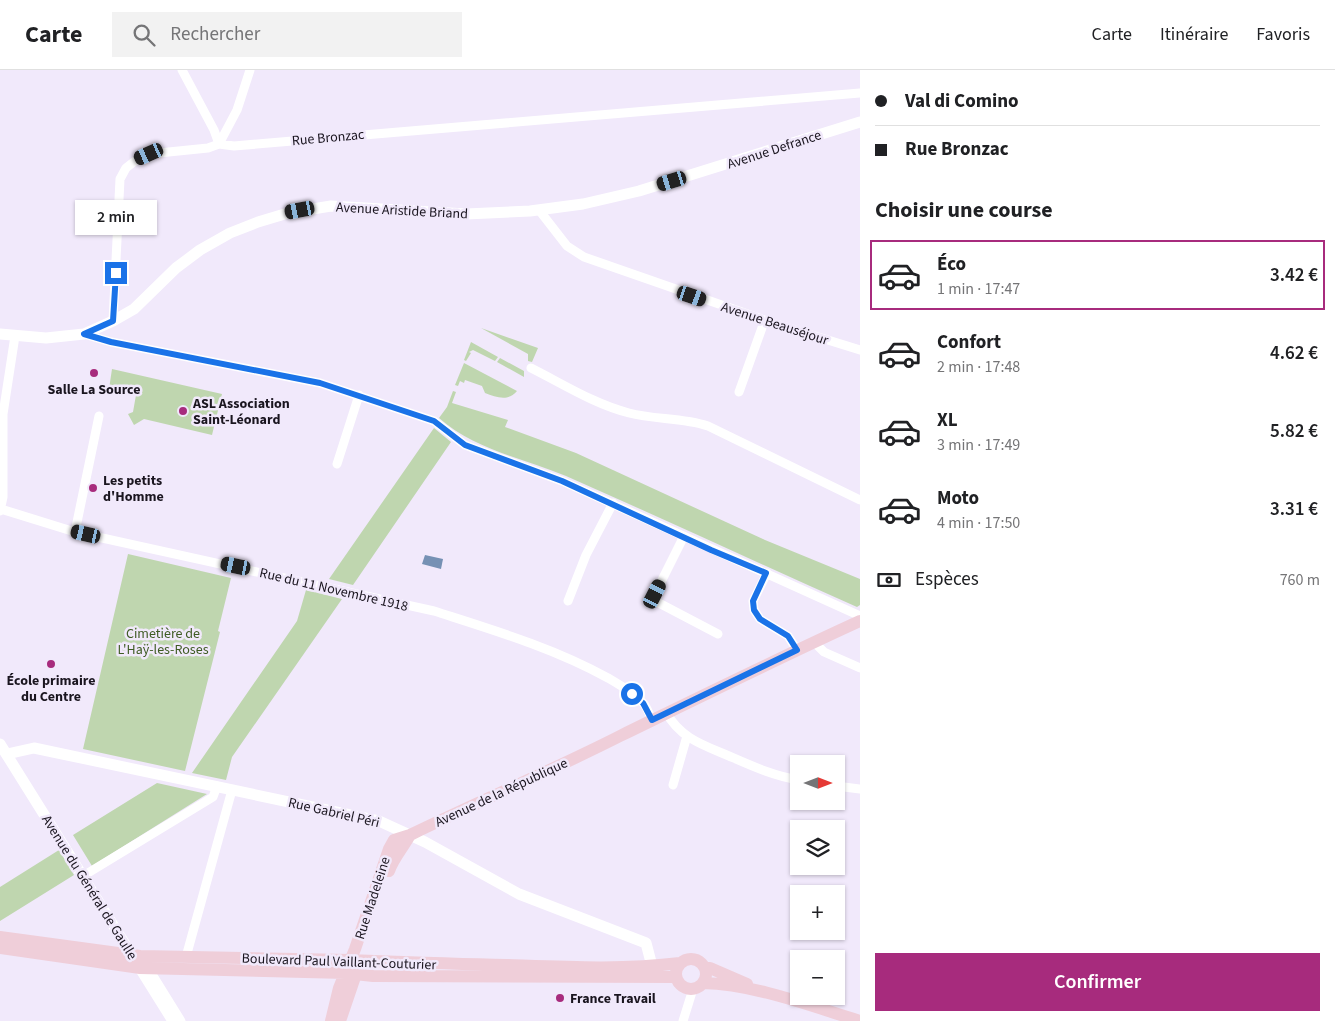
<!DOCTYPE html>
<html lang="fr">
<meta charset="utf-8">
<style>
body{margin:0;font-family:"Source Sans 3",sans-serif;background:#f2f2f2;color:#202124;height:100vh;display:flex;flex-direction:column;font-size:19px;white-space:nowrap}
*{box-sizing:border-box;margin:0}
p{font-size:16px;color:#757577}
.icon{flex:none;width:28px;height:28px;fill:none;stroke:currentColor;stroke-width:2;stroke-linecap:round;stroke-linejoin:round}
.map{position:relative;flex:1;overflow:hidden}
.side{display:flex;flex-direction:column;background:#fff;width:475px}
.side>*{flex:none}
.hud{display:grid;align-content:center;height:110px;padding:0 15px;background:#fff}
.needle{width:32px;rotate:90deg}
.fabs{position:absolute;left:790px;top:685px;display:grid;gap:10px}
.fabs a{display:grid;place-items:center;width:55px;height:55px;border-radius:0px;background:#fff;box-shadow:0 1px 4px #0004;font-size:25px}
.end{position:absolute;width:22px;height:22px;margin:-11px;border:6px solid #1a73e8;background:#fff;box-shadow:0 0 0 2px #fff}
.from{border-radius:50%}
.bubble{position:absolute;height:35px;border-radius:0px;background:#fff;box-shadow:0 1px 4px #0004;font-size:16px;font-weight:600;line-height:35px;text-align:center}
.car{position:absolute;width:15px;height:30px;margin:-15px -8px;border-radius:6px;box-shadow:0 0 4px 1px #0007;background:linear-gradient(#222 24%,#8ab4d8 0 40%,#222 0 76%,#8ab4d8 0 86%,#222 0)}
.hud b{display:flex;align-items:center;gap:18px;height:48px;font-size:19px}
.hud b+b{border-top:1px solid #e0e0e0}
.hud i{width:12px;height:12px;background:#202124}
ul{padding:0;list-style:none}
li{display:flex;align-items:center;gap:15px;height:70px;margin:0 10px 8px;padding:0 5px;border:2px solid transparent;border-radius:0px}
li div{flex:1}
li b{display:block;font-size:19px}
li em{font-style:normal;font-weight:600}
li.active{border-color:#a72b7d}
li>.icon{width:45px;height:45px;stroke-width:1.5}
h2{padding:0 15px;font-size:22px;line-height:60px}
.pay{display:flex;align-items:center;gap:12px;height:55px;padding:0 15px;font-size:19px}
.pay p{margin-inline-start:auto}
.button{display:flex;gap:10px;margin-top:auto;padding:10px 15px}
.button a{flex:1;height:58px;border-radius:0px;background:#a72b7d;color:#fff;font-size:20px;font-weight:600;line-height:58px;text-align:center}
header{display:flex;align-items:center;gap:30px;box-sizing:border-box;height:70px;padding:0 25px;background:#fff;border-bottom:1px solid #e0e0e0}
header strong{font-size:24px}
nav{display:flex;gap:28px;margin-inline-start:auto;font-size:18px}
.search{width:350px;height:45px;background:#f2f2f2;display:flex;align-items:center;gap:12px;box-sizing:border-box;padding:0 18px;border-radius:0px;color:#757577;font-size:19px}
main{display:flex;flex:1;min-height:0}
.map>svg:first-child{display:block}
</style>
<header>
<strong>Carte</strong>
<div class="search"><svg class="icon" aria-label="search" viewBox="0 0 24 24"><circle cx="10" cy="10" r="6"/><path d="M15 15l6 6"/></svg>Rechercher</div>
<nav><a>Carte</a><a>Itinéraire</a><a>Favoris</a></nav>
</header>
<main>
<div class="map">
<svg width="860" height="951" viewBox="0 0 860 951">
<rect width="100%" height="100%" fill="#f1e9fb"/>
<path fill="#bfd6af" d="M 481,258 L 538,278 L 532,292 L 528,291 L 528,284 Z
M 471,272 L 498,287 L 495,291 L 473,280 L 469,282 L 471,283 L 466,291 L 464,290 Z
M 500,288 L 524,301 L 524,307 L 497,292 Z
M 464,293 L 517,321 C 508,332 496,327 485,323 L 482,316 L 465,310 L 464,313 L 460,311 L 458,316 L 455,315 Z
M 112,299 L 222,324 L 212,365 L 144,349 L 134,355 L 128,344 L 133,342 L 136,325 L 109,319 Z
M 453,321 L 456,322 L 452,333 L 508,350 L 505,357 L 576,383 L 765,470 L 860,509 L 860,535 L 857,537 C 760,494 664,449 566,406 C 523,388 475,380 439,348 L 447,337 Z
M 434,358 L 451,372 L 353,515 L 329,509 Z
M 128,484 L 231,508 L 218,561 L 220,562 L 185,701 L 83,679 Z
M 306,520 L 342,529 L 232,687 L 226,710 L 192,703 L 297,551 Z
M 157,713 L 207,724 L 92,796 L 73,765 Z
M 59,780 L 74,805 L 0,851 L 0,817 Z"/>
<path fill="#7691b4" d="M 425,485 L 443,489 L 441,499 L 422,494 Z"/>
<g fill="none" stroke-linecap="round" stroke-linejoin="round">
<path stroke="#fff" stroke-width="9" d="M 182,0 L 214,60 L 219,74
M 219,74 L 237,40 L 250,0
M 539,140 L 567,176 L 584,187 L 773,253 L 860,280
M 113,251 L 120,109 L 126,98 L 135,91 L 149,84 L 208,78 L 219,74 L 234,76 L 860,23
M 84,264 L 111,272 L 320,313 L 434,351 L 465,375 L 562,411 L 860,546
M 531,298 C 563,314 594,334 629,343 C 655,350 682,347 708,356 L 860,430
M 739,322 L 763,255
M 337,394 L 359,325
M 1,439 L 75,462 L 434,541 C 493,560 554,578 608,608 C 620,615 634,623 643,633 C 647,637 649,644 652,650
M 0,441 L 3,427 L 3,344 L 15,266
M 75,462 L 99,346
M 684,466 L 655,524 L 657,532 L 718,564
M 767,503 L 753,531 L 754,540 L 760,549 L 788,566 L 797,580
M 568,531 L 586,485 L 613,433
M 814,572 L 824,582 L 860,598
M 666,642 C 680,668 703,675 729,686 C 752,696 774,706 799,710
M 673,715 L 687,666
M 836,716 L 860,719
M 83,806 L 213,727 L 217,716
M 186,887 L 232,720
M 147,896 L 181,951
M 683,951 L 693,919"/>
<path stroke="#fff" stroke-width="11" d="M 0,264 L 46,268 L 84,264 L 113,251 L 134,239 L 176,198 L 200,180 L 230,163 L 258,152 L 288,143 L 331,136 L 466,144 L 530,141 L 583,134 L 639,121 L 860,52
M 0,674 L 173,951
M 7,684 L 34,678 L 379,751 L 425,772 L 519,824 L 646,873 L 652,896"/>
<path stroke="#efced9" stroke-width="12" d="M 389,801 C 394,787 403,778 410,765
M 0,867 L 140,886 L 350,890 C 403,892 455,894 507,895 C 565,897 623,900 680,893
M 0,878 L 140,898 L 346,903 L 373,906 L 676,907
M676 904a15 15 0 1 1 30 0a15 15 0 1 1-30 0Z
M 705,898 L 710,898 L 747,914
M 703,913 C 754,914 811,936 860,951
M 331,951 L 339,918 L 355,879 L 389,779 L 394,770 L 410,765 C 480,731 551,701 620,666 C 700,627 779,588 860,551
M 340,951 L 358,898"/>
</g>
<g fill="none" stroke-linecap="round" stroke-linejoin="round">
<path stroke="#1a73e8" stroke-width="6" d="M 116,203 L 113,251 L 84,264 L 111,272 L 320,313 L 434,351 L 465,375 L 562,411 L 711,480 L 766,503 L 753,531 L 754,540 L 760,549 L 788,566 L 797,580 L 652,650 L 643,633 L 632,624"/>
</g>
<g fill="#a72b7d" stroke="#f1e9fb" stroke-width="2">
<circle cx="94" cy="303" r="5"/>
<circle cx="183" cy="341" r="5"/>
<circle cx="93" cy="418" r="5"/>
<circle cx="51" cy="594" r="5"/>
<circle cx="560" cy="928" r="5"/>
</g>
<g text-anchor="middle" stroke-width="5" stroke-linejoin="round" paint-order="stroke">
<g font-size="14" fill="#1a151f" stroke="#f1e9fb">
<text transform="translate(328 67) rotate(-5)" y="5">Rue Bronzac</text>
<text transform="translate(774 79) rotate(-18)" y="5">Avenue Defrance</text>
<text transform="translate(402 140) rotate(3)" y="5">Avenue Aristide Briand</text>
<text transform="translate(775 253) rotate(18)" y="5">Avenue Beauséjour</text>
<text transform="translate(334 519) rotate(13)" y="5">Rue du 11 Novembre 1918</text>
<text transform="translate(501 722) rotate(-25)" y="5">Avenue de la République</text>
<text transform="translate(334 742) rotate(13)" y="5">Rue Gabriel Péri</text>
<text transform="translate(90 817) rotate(58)" y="5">Avenue du Général de Gaulle</text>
<text transform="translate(372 828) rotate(-72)" y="5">Rue Madeleine</text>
<text transform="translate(339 891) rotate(2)" y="5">Boulevard Paul Vaillant-Couturier</text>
</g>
<g font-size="14" font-weight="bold" fill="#1a151f" stroke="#f1e9fb" text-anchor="start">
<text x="94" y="324" text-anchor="middle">Salle La Source</text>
<text x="193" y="338">ASL Association<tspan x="193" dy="16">Saint-Léonard</tspan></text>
<text x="103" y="415">Les petits<tspan x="103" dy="16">d'Homme</tspan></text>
<text x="51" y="615" text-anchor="middle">École primaire<tspan x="51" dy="16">du Centre</tspan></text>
<text x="570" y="933">France Travail</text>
</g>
<g font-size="14" fill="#3e5b23" stroke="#f1e9fb">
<text x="163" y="568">Cimetière de<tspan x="163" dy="16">L'Haÿ-les-Roses</tspan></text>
</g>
</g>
</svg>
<div class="fabs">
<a><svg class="needle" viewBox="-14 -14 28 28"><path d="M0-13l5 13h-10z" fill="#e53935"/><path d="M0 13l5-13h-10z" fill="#757577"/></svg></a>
<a><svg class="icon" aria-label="layers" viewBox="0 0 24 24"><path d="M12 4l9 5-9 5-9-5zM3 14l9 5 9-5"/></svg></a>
<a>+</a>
<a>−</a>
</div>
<i class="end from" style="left:632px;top:624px"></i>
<i class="end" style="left:116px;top:203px"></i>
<div class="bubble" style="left:75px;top:130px;width:82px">2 min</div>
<i class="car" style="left:149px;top:84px;rotate:246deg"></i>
<i class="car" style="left:672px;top:111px;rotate:253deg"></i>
<i class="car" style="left:300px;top:140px;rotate:259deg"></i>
<i class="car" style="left:692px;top:226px;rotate:109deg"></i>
<i class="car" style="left:86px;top:464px;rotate:283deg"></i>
<i class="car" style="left:236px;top:496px;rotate:282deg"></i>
<i class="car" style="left:655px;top:524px;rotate:27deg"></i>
</div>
<section class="side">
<div class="hud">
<b><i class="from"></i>Val di Comino</b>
<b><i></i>Rue Bronzac</b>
</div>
<h2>Choisir une course</h2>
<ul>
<li class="active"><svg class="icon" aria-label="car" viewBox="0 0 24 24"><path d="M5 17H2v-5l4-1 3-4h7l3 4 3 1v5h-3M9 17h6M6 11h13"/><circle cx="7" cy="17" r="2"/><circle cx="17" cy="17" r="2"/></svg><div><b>Éco</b><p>1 min · 17:47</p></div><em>3.42 €</em></li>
<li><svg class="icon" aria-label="car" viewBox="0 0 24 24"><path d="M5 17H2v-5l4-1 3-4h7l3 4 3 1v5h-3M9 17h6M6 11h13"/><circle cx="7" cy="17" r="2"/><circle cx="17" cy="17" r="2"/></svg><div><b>Confort</b><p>2 min · 17:48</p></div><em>4.62 €</em></li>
<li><svg class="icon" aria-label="car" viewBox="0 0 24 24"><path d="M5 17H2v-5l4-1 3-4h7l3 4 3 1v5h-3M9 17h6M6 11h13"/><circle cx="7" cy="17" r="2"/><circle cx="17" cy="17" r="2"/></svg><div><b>XL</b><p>3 min · 17:49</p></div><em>5.82 €</em></li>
<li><svg class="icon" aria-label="car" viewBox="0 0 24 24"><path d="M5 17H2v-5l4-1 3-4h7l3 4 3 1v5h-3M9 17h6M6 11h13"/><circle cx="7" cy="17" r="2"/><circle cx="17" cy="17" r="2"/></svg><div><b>Moto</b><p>4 min · 17:50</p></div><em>3.31 €</em></li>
</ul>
<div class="pay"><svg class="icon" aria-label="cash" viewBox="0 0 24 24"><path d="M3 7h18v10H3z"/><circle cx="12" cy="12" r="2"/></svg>Espèces<p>760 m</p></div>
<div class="button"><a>Confirmer</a></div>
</section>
</main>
